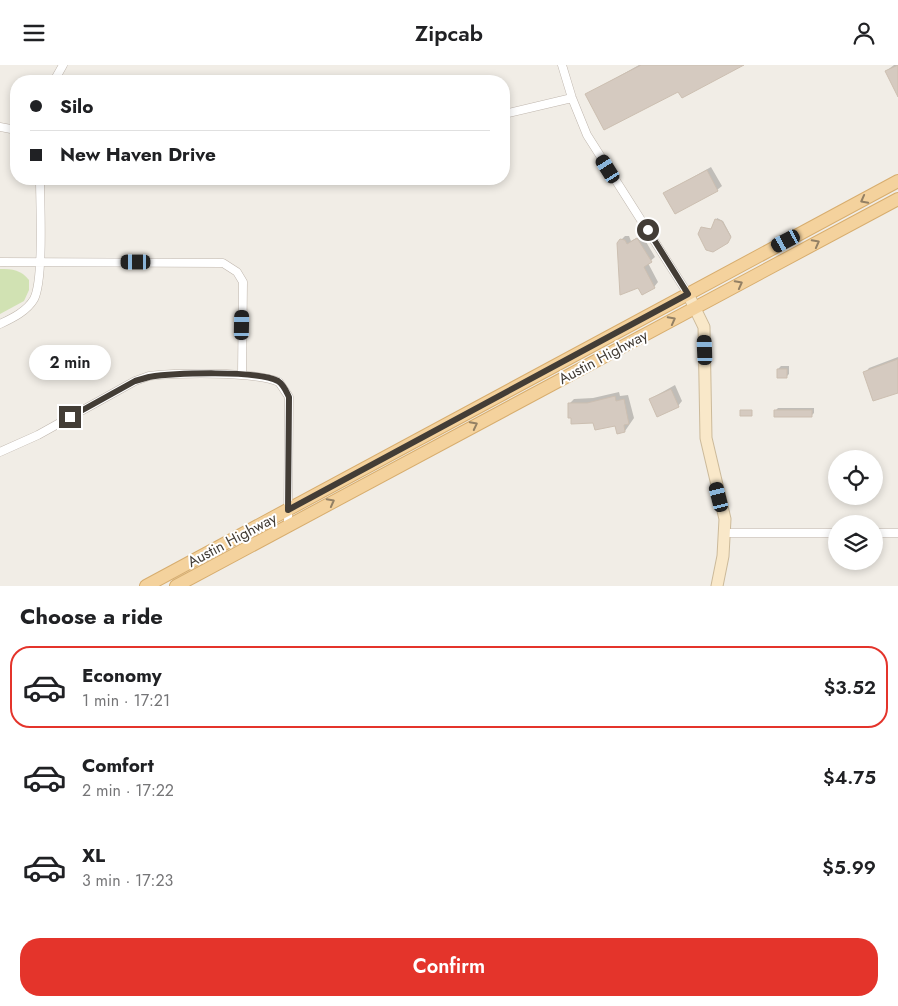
<!DOCTYPE html>
<meta charset="utf-8">
<style>
body{margin:0;font-family:Jost,sans-serif;background:#f6f6f6;color:#202124;height:100vh;display:flex;flex-direction:column;font-size:19px;white-space:nowrap}
*{box-sizing:border-box;margin:0}
p{font-size:16px;color:#757577}
.icon{flex:none;width:28px;height:28px;fill:none;stroke:currentColor;stroke-width:2;stroke-linecap:round;stroke-linejoin:round}
.map{position:relative;height:521px;overflow:hidden}
.side{display:flex;flex-direction:column;background:#fff;flex:1}
.side>*{flex:none}
.hud{position:absolute;left:10px;top:10px;width:500px;height:110px;border-radius:20px;box-shadow:0 2px 8px #0003;display:grid;align-content:center;height:110px;padding:0 20px;background:#fff}
.buttons{position:absolute;left:828px;top:385px;display:grid;gap:10px}
.buttons a{display:grid;place-items:center;width:55px;height:55px;border-radius:50%;background:#fff;box-shadow:0 2px 8px #0003;font-size:25px}
.end{position:absolute;width:22px;height:22px;margin:-11px;border:6px solid #433d36;background:#fff;box-shadow:0 0 0 2px #fff}
.from{border-radius:50%}
.bubble{position:absolute;height:35px;border-radius:18px;background:#fff;box-shadow:0 2px 8px #0003;font-size:16px;font-weight:600;line-height:35px;text-align:center}
.car{position:absolute;width:15px;height:30px;margin:-15px -8px;border-radius:6px;box-shadow:0 0 4px 1px #0007;background:linear-gradient(#222 24%,#8ab4d8 0 40%,#222 0 76%,#8ab4d8 0 86%,#222 0)}
.hud b{display:flex;align-items:center;gap:18px;height:48px;font-size:19px}
.hud b+b{border-top:1px solid #e0e0e0}
.hud i{width:12px;height:12px;background:#202124}
ul{padding:0;list-style:none}
li{display:flex;align-items:center;gap:15px;height:82px;margin:0 10px 8px;padding:0 10px;border:2px solid transparent;border-radius:20px}
li div{flex:1}
li b{display:block;font-size:19px}
li em{font-style:normal;font-weight:600}
li.active{border-color:#e4342b}
li>.icon{width:45px;height:45px;stroke-width:1.5}
h2{padding:0 20px;font-size:22px;line-height:60px}
.primary-button{display:flex;gap:10px;margin-top:auto;padding:10px 20px}
.primary-button a{flex:1;height:58px;border-radius:20px;background:#e4342b;color:#fff;font-size:20px;font-weight:600;line-height:58px;text-align:center}
header{display:flex;justify-content:space-between;align-items:center;height:65px;padding:0 20px;background:#fff;font-size:22px;font-weight:600}
.map>svg:first-child{display:block}
</style>
<header><svg class="icon" aria-label="menu" viewBox="0 0 24 24"><path d="M4 6h16M4 12h16M4 18h16"/></svg>Zipcab<svg class="icon" aria-label="person" viewBox="0 0 24 24"><circle cx="12" cy="8" r="4"/><path d="M4 21q1-7 8-7t8 7"/></svg></header>
<div class="map">
<svg width="898" height="521" viewBox="0 0 898 521">
<rect width="100%" height="100%" fill="#f1ede6"/>
<path fill="#d1e2b3" d="M 0,204 C 13,204 21,205 29,215 L 29,225 L 24,236 L 0,249 Z"/>
<path fill="#0003" d="M 639,0 L 741,0 L 678,25 L 587,29 Z
M 894,0 L 898,0 L 898,29 L 886,6 Z
M 711,102 L 722,121 L 717,125 L 665,128 Z
M 717,153 L 723,156 L 731,171 L 729,175 L 702,163 L 713,164 Z
M 642,170 L 655,192 L 648,198 L 658,217 L 654,222 L 621,175 L 625,171 L 629,171 L 631,176 Z
M 898,292 L 898,327 L 865,308 L 869,303 Z
M 781,301 L 789,301 L 789,309 L 786,312 L 778,304 Z
M 675,320 L 682,336 L 678,341 L 650,334 Z
M 619,327 L 620,331 L 628,330 L 634,353 L 625,366 L 616,359 L 569,339 L 574,334 L 593,333 Z
M 778,343 L 814,343 L 814,348 L 811,351 L 776,345 Z"/>
<path fill="#d5cac0" stroke="#ccbfb1" d="M 641,0 L 744,0 L 682,33 L 678,27 L 604,65 L 585,29 Z
M 898,0 L 898,32 L 885,6 Z
M 707,105 L 718,126 L 675,149 L 663,128 Z
M 715,154 L 722,156 L 731,172 L 728,178 L 713,187 L 706,185 L 698,169 L 701,162 L 711,164 Z
M 637,173 L 652,197 L 644,202 L 655,223 L 642,230 L 638,223 L 620,230 L 617,178 L 620,174 L 625,175 L 627,179 Z
M 898,294 L 898,328 L 873,336 L 863,307 Z
M 777,304 L 787,304 L 787,313 L 777,313 Z
M 671,324 L 679,342 L 657,352 L 649,334 Z
M 615,331 L 616,336 L 624,334 L 629,359 L 624,360 L 625,367 L 617,369 L 615,361 L 595,365 L 593,358 L 571,359 L 571,353 L 568,353 L 568,338 L 587,338 Z
M 740,345 L 752,345 L 752,351 L 740,351 Z
M 774,345 L 812,345 L 812,352 L 774,352 Z"/>
<g fill="none" stroke-linecap="round" stroke-linejoin="round">
<defs>
<path id="street" d="M 562,0 L 572,33 L 587,70 L 688,229
M 54,16 L 63,0
M 504,49 L 572,33
M 0,62 L 16,65
M 0,197 L 223,198 L 237,207 L 243,217 L 242,309
M 0,259 C 13,253 27,246 34,234 C 44,214 40,139 40,114
M 0,387 L 38,370 L 135,316 L 149,311 C 178,308 254,306 279,317 L 289,332 L 288,460
M 725,468 L 836,468
M 874,468 L 898,468"/>
<path id="secondary" d="M 688,229 L 704,262 L 706,373 L 725,454 L 723,491 L 717,521"/>
<path id="primary" d="M 146,521 L 898,116
M 176,521 L 898,134"/>
</defs>
<use href="#street" stroke="#bfb6ad" stroke-width="9"/>
<use href="#secondary" stroke="#ccba9a" stroke-width="13"/>
<use href="#primary" stroke="#d7ad6e" stroke-width="14"/>
<use href="#street" stroke="#fff" stroke-width="8"/>
<use href="#secondary" stroke="#f9e8c9" stroke-width="11"/>
<use href="#primary" stroke="#f4d29d" stroke-width="12"/>
</g>
<defs><path id="oneway-chevron" d="M-2-3.5L2.5 0L-2 3.5" fill="none" stroke-width="1.6" stroke-linecap="round" stroke-linejoin="round" transform="scale(1.25)"/></defs>
<g stroke="#938064">
<use href="#oneway-chevron" transform="translate(864 135) rotate(152)"/>
<use href="#oneway-chevron" transform="translate(816 178) rotate(-28)"/>
<use href="#oneway-chevron" transform="translate(739 219) rotate(-28)"/>
<use href="#oneway-chevron" transform="translate(672 255) rotate(-28)"/>
<use href="#oneway-chevron" transform="translate(474 360) rotate(-27)"/>
<use href="#oneway-chevron" transform="translate(331 437) rotate(-28)"/>
</g>
<g fill="none" stroke-linecap="round" stroke-linejoin="round">
<path stroke="#433d36" stroke-width="6" d="M 70,352 L 135,316 L 149,312 C 174,308 258,305 278,316 C 284,320 286,326 289,332 L 288,445 L 688,229 L 648,165"/>
</g>
<g text-anchor="middle" stroke-width="4" stroke-linejoin="round" paint-order="stroke">
<g font-size="15" fill="#433d36" stroke="#fff">
<text transform="translate(603 292) rotate(-28)" y="5">Austin Highway</text>
<text transform="translate(232 475) rotate(-28)" y="5">Austin Highway</text>
</g>
</g>
</svg>
<div class="buttons">
<a><svg class="icon" aria-label="locate" viewBox="0 0 24 24"><circle cx="12" cy="12" r="6"/><path d="M12 2v4M12 18v4M2 12h4M18 12h4"/></svg></a>
<a><svg class="icon" aria-label="layers" viewBox="0 0 24 24"><path d="M12 4l9 5-9 5-9-5zM3 14l9 5 9-5"/></svg></a>
</div>
<i class="end from" style="left:648px;top:165px"></i>
<i class="end" style="left:70px;top:352px"></i>
<div class="bubble" style="left:29px;top:280px;width:82px">2 min</div>
<i class="car" style="left:608px;top:104px;rotate:328deg"></i>
<i class="car" style="left:786px;top:176px;rotate:242deg"></i>
<i class="car" style="left:136px;top:197px;rotate:270deg"></i>
<i class="car" style="left:242px;top:260px;rotate:1deg"></i>
<i class="car" style="left:705px;top:285px;rotate:358deg"></i>
<i class="car" style="left:719px;top:432px;rotate:346deg"></i>
<div class="hud">
<b><i class="from"></i>Silo</b>
<b><i></i>New Haven Drive</b>
</div>
</div>
<section class="side">
<h2>Choose a ride</h2>
<ul>
<li class="active"><svg class="icon" aria-label="car" viewBox="0 0 24 24"><path d="M5 17H2v-5l4-1 3-4h7l3 4 3 1v5h-3M9 17h6M6 11h13"/><circle cx="7" cy="17" r="2"/><circle cx="17" cy="17" r="2"/></svg><div><b>Economy</b><p>1 min · 17:21</p></div><em>$3.52</em></li>
<li><svg class="icon" aria-label="car" viewBox="0 0 24 24"><path d="M5 17H2v-5l4-1 3-4h7l3 4 3 1v5h-3M9 17h6M6 11h13"/><circle cx="7" cy="17" r="2"/><circle cx="17" cy="17" r="2"/></svg><div><b>Comfort</b><p>2 min · 17:22</p></div><em>$4.75</em></li>
<li><svg class="icon" aria-label="car" viewBox="0 0 24 24"><path d="M5 17H2v-5l4-1 3-4h7l3 4 3 1v5h-3M9 17h6M6 11h13"/><circle cx="7" cy="17" r="2"/><circle cx="17" cy="17" r="2"/></svg><div><b>XL</b><p>3 min · 17:23</p></div><em>$5.99</em></li>
</ul>
<div class="primary-button"><a>Confirm</a></div>
</section>
